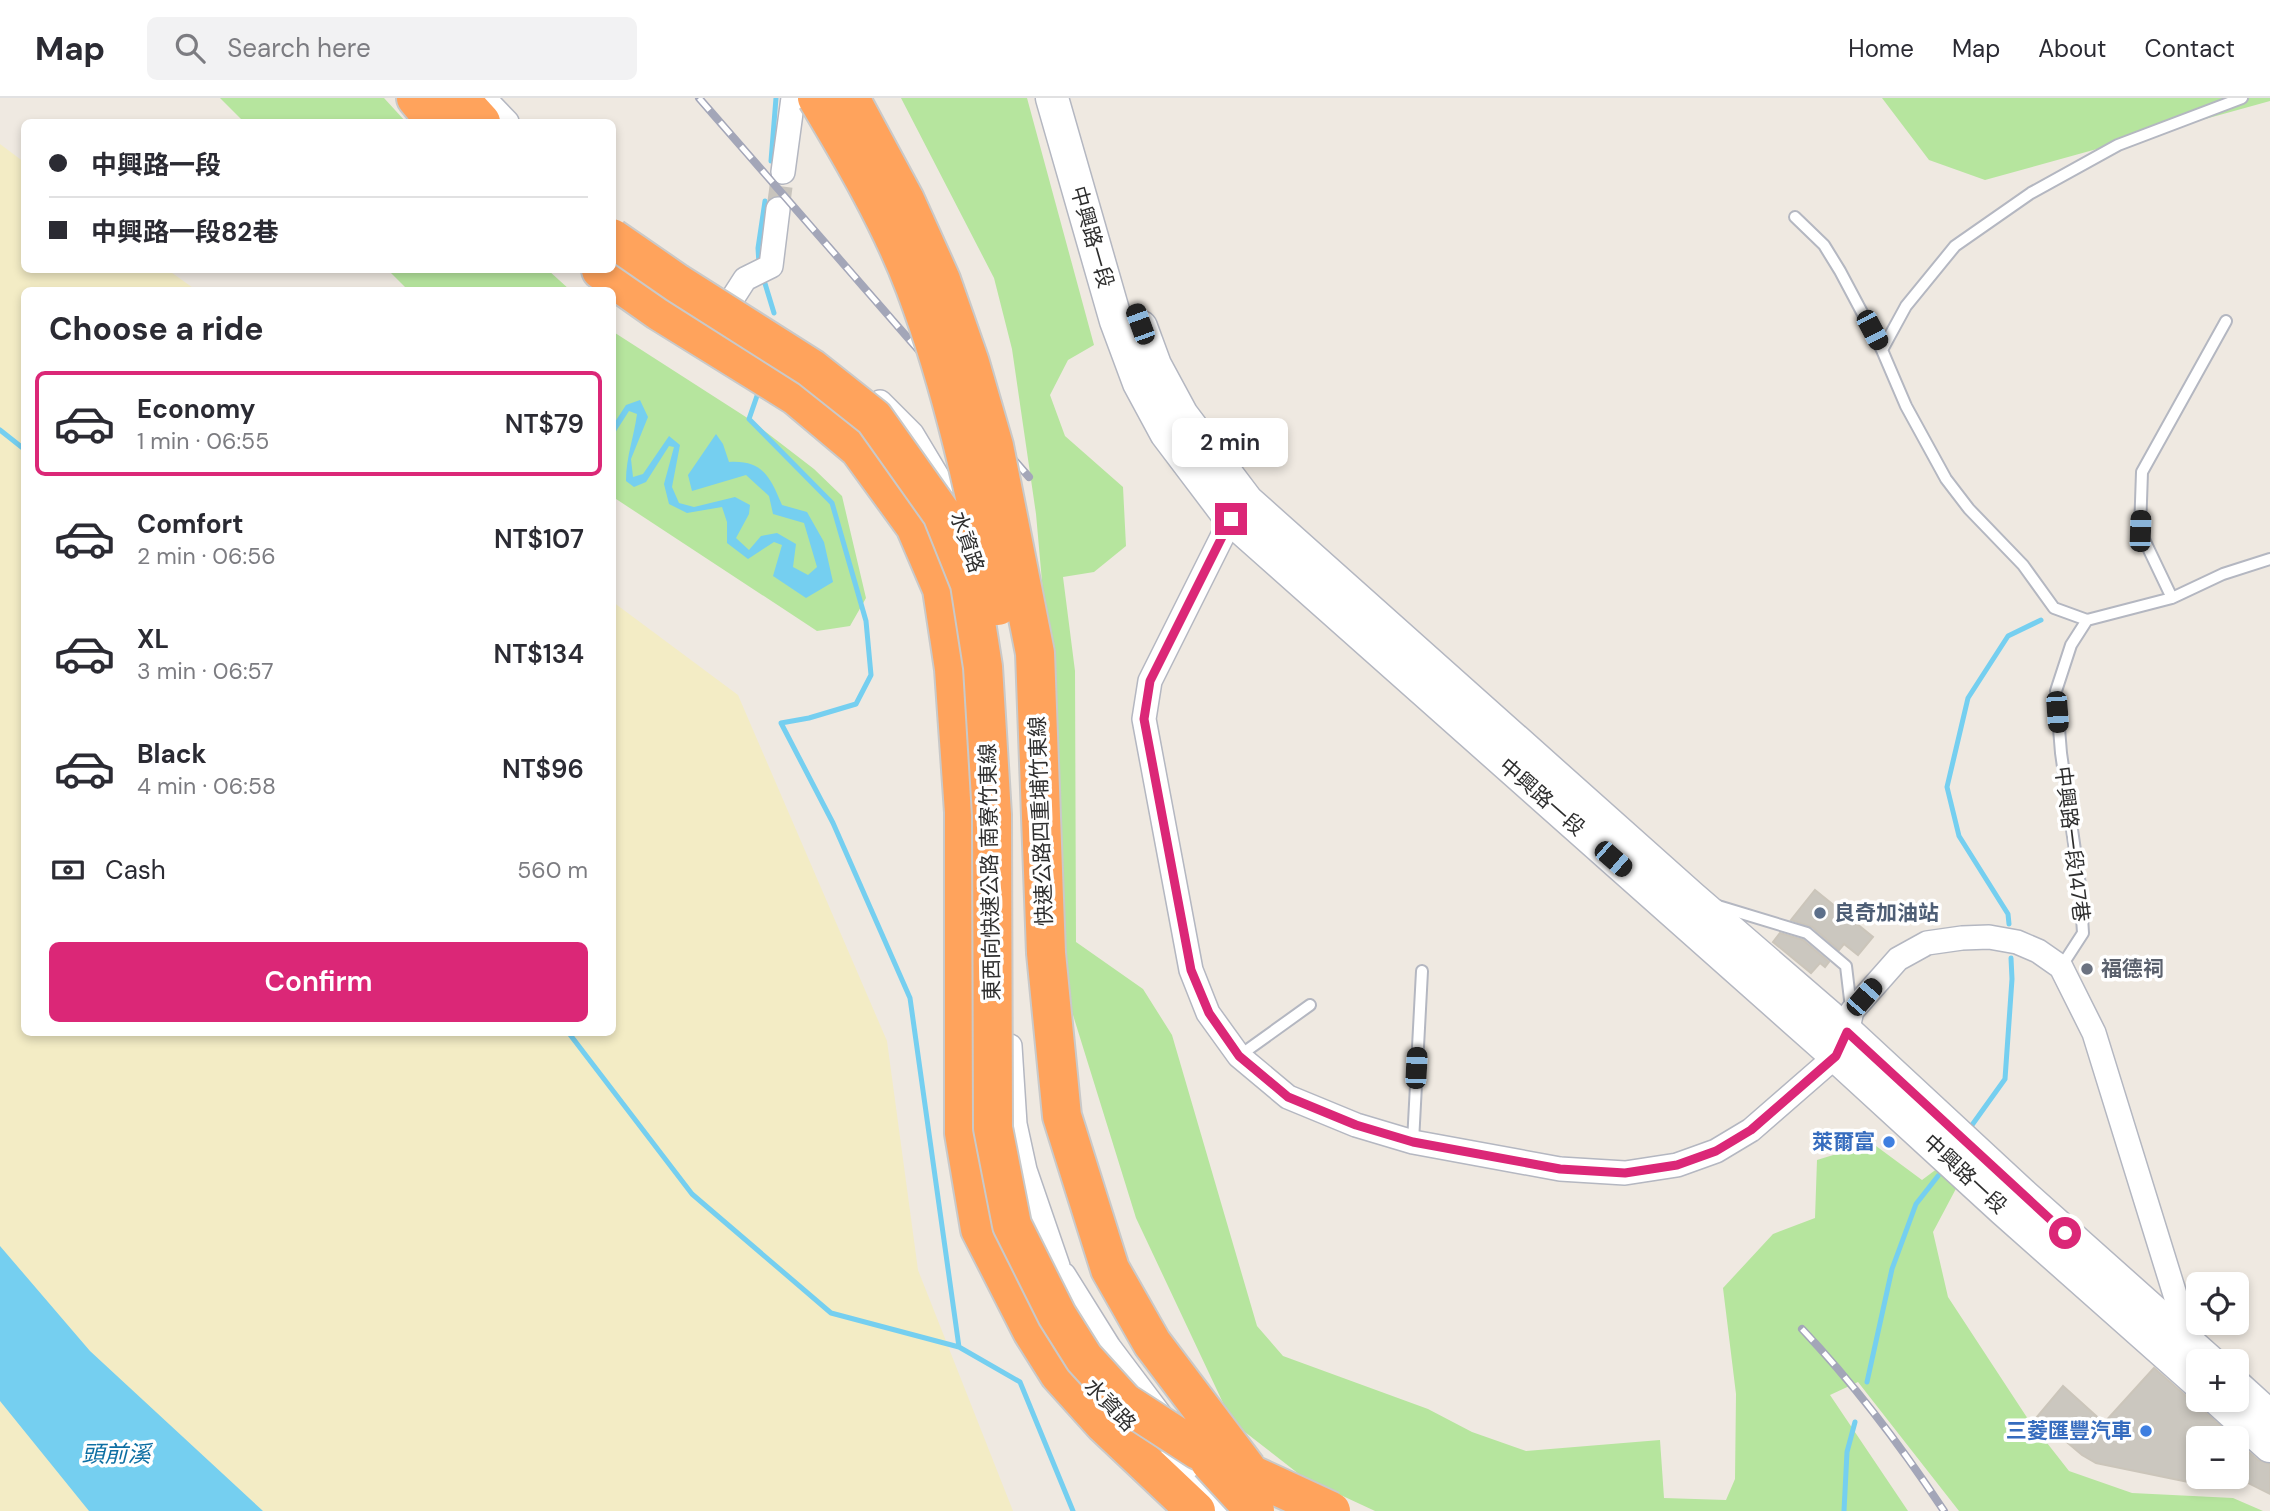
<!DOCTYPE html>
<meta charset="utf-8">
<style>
body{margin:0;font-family:"DM Sans","Noto Sans TC",sans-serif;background:#f2f2f3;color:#2b2b33;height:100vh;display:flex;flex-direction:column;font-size:26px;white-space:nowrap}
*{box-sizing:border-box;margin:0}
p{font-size:23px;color:#7c7c81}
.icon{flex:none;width:38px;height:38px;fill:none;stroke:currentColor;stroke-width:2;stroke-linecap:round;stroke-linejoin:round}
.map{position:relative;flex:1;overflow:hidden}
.details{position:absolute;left:21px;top:189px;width:595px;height:749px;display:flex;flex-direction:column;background:#fff;border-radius:10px;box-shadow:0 4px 10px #0003}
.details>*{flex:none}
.guide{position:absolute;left:21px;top:21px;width:595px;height:154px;border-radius:10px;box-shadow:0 4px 10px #0003;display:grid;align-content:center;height:154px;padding:0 28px;background:#fff}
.tools{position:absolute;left:2186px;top:1174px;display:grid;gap:14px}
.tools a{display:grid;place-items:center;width:63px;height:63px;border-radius:10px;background:#fff;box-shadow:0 4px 10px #0003;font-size:35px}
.end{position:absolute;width:32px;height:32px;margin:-16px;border:9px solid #db2777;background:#fff;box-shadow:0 0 0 4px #fff}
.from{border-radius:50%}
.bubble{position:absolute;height:49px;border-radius:10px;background:#fff;box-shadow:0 4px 10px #0003;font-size:23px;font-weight:600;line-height:49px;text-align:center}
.car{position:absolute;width:21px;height:42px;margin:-21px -10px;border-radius:9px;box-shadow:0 0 5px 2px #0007;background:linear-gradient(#222 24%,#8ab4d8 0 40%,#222 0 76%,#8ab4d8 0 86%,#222 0)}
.guide b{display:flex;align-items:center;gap:24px;height:66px;font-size:26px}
.guide b+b{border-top:2px solid #e1e1e2}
.guide i{width:18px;height:18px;background:#2b2b33}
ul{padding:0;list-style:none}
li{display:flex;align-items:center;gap:21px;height:105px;margin:0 14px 10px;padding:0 14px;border:4px solid transparent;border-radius:10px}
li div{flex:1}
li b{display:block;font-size:26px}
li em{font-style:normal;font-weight:600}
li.on{border-color:#db2777}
li>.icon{width:63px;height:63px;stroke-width:1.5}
h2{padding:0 28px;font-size:32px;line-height:84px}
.pay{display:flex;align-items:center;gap:18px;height:77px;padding:0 28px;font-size:26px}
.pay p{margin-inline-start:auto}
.cta{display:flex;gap:14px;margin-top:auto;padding:14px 28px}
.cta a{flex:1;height:80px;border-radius:10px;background:#db2777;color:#fff;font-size:28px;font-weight:600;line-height:80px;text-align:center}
header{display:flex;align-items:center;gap:42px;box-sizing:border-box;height:98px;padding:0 35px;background:#fff;border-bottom:2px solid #e1e1e2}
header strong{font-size:33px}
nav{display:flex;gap:38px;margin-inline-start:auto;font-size:24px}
.search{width:490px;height:63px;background:#f2f2f3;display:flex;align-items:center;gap:18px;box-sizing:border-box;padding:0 24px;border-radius:10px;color:#7c7c81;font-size:26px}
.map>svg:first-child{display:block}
</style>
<header>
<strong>Map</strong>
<div class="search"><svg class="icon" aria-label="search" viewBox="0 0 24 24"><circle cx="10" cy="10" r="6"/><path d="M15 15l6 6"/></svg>Search here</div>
<nav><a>Home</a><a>Map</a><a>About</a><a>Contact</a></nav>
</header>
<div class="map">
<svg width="2270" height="1413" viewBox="0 0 2270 1413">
<rect width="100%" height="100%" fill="#efe9e1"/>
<path fill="#b6e59e" d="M 220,0 L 384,0 L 406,24 L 244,24 Z
M 901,0 L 1027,0 L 1094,247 L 1068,262 L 1050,297 L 1065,338 L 1123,389 L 1126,448 L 1094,474 L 1063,479 L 1075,573 L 1076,844 L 1143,891 L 1172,937 L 1257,1228 L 1283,1258 L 1428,1311 L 1472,1334 L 1526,1353 L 1660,1342 L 1664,1400 L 1726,1402 L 1735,1381 L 1736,1296 L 1723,1190 L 1773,1136 L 1815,1120 L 1817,1062 L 1872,1045 L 1922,1082 L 1942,1067 L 1959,1085 L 1933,1134 L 1948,1199 L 2026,1318 L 2069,1373 L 2132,1395 L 2233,1400 L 2263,1413 L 1959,1413 L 1858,1284 L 1830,1297 L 1908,1413 L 1375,1413 L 1304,1380 L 1232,1324 L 1136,1120 L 1064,888 L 1047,540 L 1036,416 L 1012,251 L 994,180 Z
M 1882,0 L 2270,0 L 2270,3 L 1985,82 L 1929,62 Z
M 388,172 L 548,172 L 570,192 L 408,192 Z
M 612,233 L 749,321 L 814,371 L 842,398 L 866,500 L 850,528 L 817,533 L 613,399 Z"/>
<path fill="#f3ecc5" d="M 0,46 L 24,64 L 24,172 L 168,172 L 196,192 L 24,192 L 24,934 L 612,934 L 613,504 L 738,597 L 887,943 L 918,1172 L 1013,1413 L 0,1413 Z"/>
<path fill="#75cff0" d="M 640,302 L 648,319 L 631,361 L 633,379 L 643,376 L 669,338 L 680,347 L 672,389 L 679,405 L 694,409 L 735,399 L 750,407 L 749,416 L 736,440 L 749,452 L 761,438 L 777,435 L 796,446 L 793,469 L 808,477 L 817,469 L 804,425 L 773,416 L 769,398 L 746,377 L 692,393 L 688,377 L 716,336 L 723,346 L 729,364 C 763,362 770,379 782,407 L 807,414 L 824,444 L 833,484 L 806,500 L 773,478 L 782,447 L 774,444 L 748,461 L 727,445 L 727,424 L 722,409 L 687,415 L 669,406 L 664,386 L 674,349 L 669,348 L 646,384 L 634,389 L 626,383 C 626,359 634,339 637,316 L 629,313 L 613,338 L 613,327 L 626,307 Z
M 0,1148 L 90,1253 L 263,1413 L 89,1413 L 0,1303 Z"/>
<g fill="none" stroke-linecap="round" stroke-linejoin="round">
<path stroke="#75cff0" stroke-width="5" d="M 771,63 L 776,0
M 759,166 L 758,150 L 765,103
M 763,179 L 774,215
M 758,295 L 749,321 L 832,405 L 866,523 L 871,577 L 856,606 L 809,620 L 781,625 L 833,725 L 910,900 L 959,1249
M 0,332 L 24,351
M 2009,826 L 2008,816 L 1959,738 L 1947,689 L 1968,600 L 2008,538 L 2041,522
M 568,934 L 692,1096 L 831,1215 L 959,1249 L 1020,1284 L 1073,1413
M 1972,1027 L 2005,981 L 2012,881 L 2011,860
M 1867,1284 L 1892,1171 L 1916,1106 L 1938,1078
M 1844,1413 L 1847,1354 L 1855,1324"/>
</g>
<path fill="#cbc7bf" stroke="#cbc5ba" stroke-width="2" d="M 1815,792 L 1873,839 L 1858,857 L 1844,846 L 1839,852 L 1812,829 L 1791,822 Z
M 1780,835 L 1803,842 L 1829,864 L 1825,869 L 1820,865 L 1811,875 L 1773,844 Z
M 2154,1270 L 2186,1298 L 2201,1302 L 2206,1315 L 2234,1340 L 2198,1340 L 2198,1386 L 2096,1365 L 2082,1357 L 2037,1319 L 2063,1288 L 2104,1325 Z
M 2236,1343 L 2258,1362 L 2270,1366 L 2270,1396 L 2236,1379 Z"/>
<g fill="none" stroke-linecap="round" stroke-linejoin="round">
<path stroke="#c8c4bd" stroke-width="23" stroke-dasharray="23 11" stroke-linecap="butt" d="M 778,111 L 783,74"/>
<defs>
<path id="lane" d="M 1795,119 L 1824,147 L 1840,173 L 1882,252 L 1906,308 L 1946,381 L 1969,411 L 2023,467 L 2054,510 L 2087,522
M 1882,252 L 1906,208 L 1955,148 L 2031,95 L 2118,47 L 2242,0
M 2172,500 L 2140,433 L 2142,374 L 2226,223
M 1718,808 L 1807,835 L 1846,868 L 1851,910
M 2061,869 L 2083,835 L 2080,787 L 2061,655 L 2056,593 L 2071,547 L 2087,522 L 2172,500 L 2223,476 L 2270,461
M 1239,958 L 1310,907
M 1413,1044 L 1422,873"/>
<path id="street" d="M 484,0 L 507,24
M 783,74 L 793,0
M 718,223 L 745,181 L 771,168 L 778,111
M 880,304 L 912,336 L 945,391
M 1231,421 L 1150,583 L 1144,621 L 1191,872 L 1208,915 L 1239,958 L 1288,999 L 1356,1027 L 1413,1044 L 1560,1071 L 1625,1075 L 1677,1067 L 1716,1053 L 1751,1032 L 1836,958 L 1847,934 L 1852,913 L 1898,861 L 1927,845 L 1962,840 L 1989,839 L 2017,844 L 2038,853 L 2061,869 L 2094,935 L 2190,1245
M 1010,948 L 1015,1026 L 1025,1072 L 1058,1168 L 1065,1211
M 1064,1177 L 1109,1249 L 1161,1318
M 1168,1363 L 1227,1413"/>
<path id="secondary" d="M 1052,0 L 1116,223 L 1139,285 L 1166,335 L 1231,421 L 1836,958 L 2004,1112 L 2198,1284
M 1141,229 L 1155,267 L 1182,317 L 1247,403 L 1691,799 L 1847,934 L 2024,1098 L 2210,1264
M 2236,1288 L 2270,1319
M 2219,1302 L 2270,1348"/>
<path id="highway" d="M 416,0 L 436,24
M 459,0 L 481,24
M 601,172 L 659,213 L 796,298 L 859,351 L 915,428 L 942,491 L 954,571 L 964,714 L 964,1035 L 980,1131 L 1032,1233 L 1059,1276 L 1104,1326 L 1196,1413"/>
</defs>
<use href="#lane" stroke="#b4b7c1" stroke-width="14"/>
<use href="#street" stroke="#b4b7c1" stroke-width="26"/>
<use href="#secondary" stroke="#b4b7c1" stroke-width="35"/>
<use href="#highway" stroke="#c9c9c9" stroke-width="42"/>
<use href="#lane" stroke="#fff" stroke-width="10"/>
<use href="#street" stroke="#fff" stroke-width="23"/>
<use href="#secondary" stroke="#fff" stroke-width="32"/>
<use href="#highway" stroke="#ffa35c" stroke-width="38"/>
<defs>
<path id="rail" d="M 699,0 L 1029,379
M 1802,1231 C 1855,1287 1901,1348 1944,1413"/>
</defs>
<use href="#rail" stroke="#a3a6b8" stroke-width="8"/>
<use href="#rail" stroke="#fff" stroke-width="5" stroke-dasharray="16" stroke-linecap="butt"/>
<defs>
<path id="highway-bridge" d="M 817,0 C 853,60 890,123 915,189 C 954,293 976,400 998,508
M 850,0 L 905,102 L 941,182 L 970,265 L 994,348 L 1035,555 L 1046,855 L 1062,1018 L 1110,1171 L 1152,1245 L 1247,1371
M 612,140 L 677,185 L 811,270 L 874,320 L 942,416 L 970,486 L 983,569 L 992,717 L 993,1030 L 1012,1127 L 1057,1217 L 1084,1260 L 1124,1304 L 1198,1352 L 1331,1413
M 1210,1364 L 1255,1413"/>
</defs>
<use href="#highway-bridge" stroke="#c9c9c9" stroke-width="42" stroke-linecap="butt"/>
<use href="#highway-bridge" stroke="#ffa35c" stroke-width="38"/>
</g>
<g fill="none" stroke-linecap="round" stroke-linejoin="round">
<path stroke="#db2777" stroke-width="9" d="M 1231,421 L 1150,583 L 1144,621 L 1191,872 L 1209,915 L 1239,958 L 1288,999 L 1356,1027 L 1413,1044 L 1560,1071 L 1625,1075 L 1677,1067 L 1716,1053 L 1751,1032 L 1836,958 L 1847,934 L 2065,1135"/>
</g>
<circle fill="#5c6f8a" stroke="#fff" stroke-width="2.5" cx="1820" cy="815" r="7"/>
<circle fill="#6b7280" stroke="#fff" stroke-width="2.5" cx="2087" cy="871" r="7"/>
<g fill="#3f7fe0" stroke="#fff" stroke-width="2.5">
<circle cx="1889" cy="1044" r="7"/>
<circle cx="2146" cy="1333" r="7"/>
</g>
<g text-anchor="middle" stroke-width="7" stroke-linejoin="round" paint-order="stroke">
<g font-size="21" fill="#2e2e2e" stroke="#fff">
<text transform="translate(1092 139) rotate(74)" y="7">中興路一段</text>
<text transform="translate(967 444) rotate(71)" y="7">水資路</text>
<text transform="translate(1542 699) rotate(41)" y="7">中興路一段</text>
<text transform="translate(1041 723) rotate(-92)" y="7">快速公路四重埔竹東線</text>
<text transform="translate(2072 746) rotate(83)" y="7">中興路一段147巷</text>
<text transform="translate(990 774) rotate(-91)" y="7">東西向快速公路 南寮竹東線</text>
<text transform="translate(1965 1076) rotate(43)" y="7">中興路一段</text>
<text transform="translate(1110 1307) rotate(46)" y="7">水資路</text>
</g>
<g font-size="21" font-weight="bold" fill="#4e5e75" stroke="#fff" text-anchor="start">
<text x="1834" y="822">良奇加油站</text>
</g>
<g font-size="21" font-weight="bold" fill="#5b616d" stroke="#fff" text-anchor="start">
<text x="2101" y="878">福德祠</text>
</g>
<g font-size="21" font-weight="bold" fill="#366cbe" stroke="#fff" text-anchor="end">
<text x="1875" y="1051">萊爾富</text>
<text x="2132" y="1340">三菱匯豐汽車</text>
</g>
<g font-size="23" font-style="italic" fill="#0d6fa3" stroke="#fff">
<text x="116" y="1364">頭前溪</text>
</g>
</g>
</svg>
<div class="tools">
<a><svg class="icon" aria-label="locate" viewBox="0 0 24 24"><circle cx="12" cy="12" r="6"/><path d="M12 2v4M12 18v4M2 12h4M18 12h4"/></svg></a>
<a>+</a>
<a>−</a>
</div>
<i class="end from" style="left:2065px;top:1135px"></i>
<i class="end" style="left:1231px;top:421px"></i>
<div class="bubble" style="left:1172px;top:320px;width:116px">2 min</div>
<i class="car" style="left:1140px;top:226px;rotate:340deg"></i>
<i class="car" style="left:1872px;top:232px;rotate:152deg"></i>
<i class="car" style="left:2140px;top:433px;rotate:2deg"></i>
<i class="car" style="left:2057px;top:614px;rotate:176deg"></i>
<i class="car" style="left:1613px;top:761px;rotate:131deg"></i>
<i class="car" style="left:1864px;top:899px;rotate:41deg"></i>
<i class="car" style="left:1416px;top:970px;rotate:3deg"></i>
<div class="guide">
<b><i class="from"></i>中興路一段</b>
<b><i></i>中興路一段82巷</b>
</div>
<section class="details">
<h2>Choose a ride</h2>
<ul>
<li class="on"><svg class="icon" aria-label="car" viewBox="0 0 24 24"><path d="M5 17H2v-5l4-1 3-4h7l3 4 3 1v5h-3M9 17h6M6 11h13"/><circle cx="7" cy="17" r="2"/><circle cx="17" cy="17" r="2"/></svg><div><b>Economy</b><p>1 min · 06:55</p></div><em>NT$79</em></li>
<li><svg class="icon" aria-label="car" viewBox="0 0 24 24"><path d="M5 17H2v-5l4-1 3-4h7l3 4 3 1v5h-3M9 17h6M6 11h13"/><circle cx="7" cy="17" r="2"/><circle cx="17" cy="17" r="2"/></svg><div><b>Comfort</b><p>2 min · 06:56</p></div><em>NT$107</em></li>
<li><svg class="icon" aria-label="car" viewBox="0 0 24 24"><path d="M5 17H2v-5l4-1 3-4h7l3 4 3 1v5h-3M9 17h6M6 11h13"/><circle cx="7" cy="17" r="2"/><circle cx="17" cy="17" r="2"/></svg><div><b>XL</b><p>3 min · 06:57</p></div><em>NT$134</em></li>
<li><svg class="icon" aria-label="car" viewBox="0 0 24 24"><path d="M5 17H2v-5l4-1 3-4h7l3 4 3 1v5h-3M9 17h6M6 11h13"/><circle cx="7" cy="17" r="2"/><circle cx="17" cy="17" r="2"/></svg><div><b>Black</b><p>4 min · 06:58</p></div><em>NT$96</em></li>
</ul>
<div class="pay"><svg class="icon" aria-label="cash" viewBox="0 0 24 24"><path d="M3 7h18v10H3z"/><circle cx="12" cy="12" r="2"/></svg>Cash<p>560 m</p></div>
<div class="cta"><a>Confirm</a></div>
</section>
</div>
